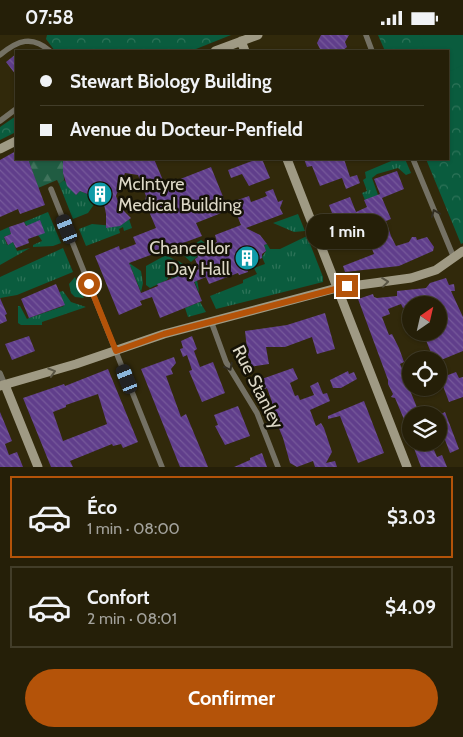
<!DOCTYPE html>
<html lang="fr">
<meta charset="utf-8">
<style>
body{margin:0;font-family:Cabin,sans-serif;background:#2d2712;color:#f1f3f6;height:100vh;display:flex;flex-direction:column;font-size:19px;white-space:nowrap}
*{box-sizing:border-box;margin:0}
p{font-size:16px;color:#a3a29c}
.icon{flex:none;width:28px;height:28px;fill:none;stroke:currentColor;stroke-width:2;stroke-linecap:round;stroke-linejoin:round}
.map{position:relative;height:432px;overflow:hidden}
.sheet{display:flex;flex-direction:column;background:#251f08;flex:1}
.sheet>*{flex:none}
.banner{position:absolute;left:15px;top:15px;width:434px;height:110px;border-radius:0px;box-shadow:0 1px 4px #0004,0 0 0 1px #423d29;display:grid;align-content:center;height:110px;padding:0 25px;background:#251f08}
.needle{width:32px;rotate:34deg}
.tools{position:absolute;left:402px;top:261px;display:grid;gap:10px}
.tools a{display:grid;place-items:center;width:45px;height:45px;border-radius:50%;background:#251f08;box-shadow:0 1px 4px #0004,0 0 0 1px #423d29;font-size:25px}
.end{position:absolute;width:22px;height:22px;margin:-11px;border:6px solid #b45309;background:#fff;box-shadow:0 0 0 2px #fff}
.from{border-radius:50%}
.bubble{position:absolute;height:35px;border-radius:18px;background:#251f08;box-shadow:0 1px 4px #0004,0 0 0 1px #423d29;font-size:16px;font-weight:700;line-height:35px;text-align:center}
.car{position:absolute;width:15px;height:30px;margin:-15px -8px;border-radius:6px;box-shadow:0 0 4px 1px #0007;background:linear-gradient(#222 24%,#8ab4d8 0 40%,#222 0 76%,#8ab4d8 0 86%,#222 0)}
.banner b{display:flex;align-items:center;gap:18px;height:48px;font-size:19px}
.banner b+b{border-top:1px solid #423d29}
.banner i{width:12px;height:12px;background:#f1f3f6}
ul{padding:9px 0 0;list-style:none}
li{display:flex;align-items:center;gap:15px;height:82px;margin:0 10px 8px;padding:0 15px;border:2px solid #423d29;border-radius:0px}
li div{flex:1}
li b{display:block;font-size:19px}
li em{font-style:normal;font-weight:700}
li.current{border-color:#b45309}
li>.icon{width:45px;height:45px;stroke-width:1.5}
.cta{display:flex;gap:10px;margin-top:auto;padding:10px 25px}
.cta a{flex:1;height:58px;border-radius:30px;background:#b45309;color:#fff;font-size:20px;font-weight:700;line-height:58px;text-align:center}
.status{display:flex;justify-content:space-between;align-items:center;height:35px;padding:0 25px;background:#251f08;direction:ltr}
.status svg{height:14px;fill:currentColor}
.map>svg:first-child{display:block}
</style>
<div class="status"><b>07:58</b><svg viewBox="0 0 49 12"><path d="M0 12V9h3v3zM5 12V6h3v6zM10 12V3h3v9zM15 12V0h3v12zM26 1h20v11H26zM47 4h2v5h-2z"/></svg></div>
<div class="map">
<svg width="463" height="432" viewBox="0 0 463 432">
<defs>
<pattern id="grass-tufts" width="24" height="20" patternUnits="userSpaceOnUse" patternTransform="scale(1.25)"><rect width="24" height="20" fill="#0a5c3e"/><path d="M3 7l-1-3M5 7V3M7 7l1-3M15 17l-1-3M17 17v-4M19 17l1-3" fill="none" stroke="#2d7358"/></pattern>
<pattern id="forest-firs" width="22" height="20" patternUnits="userSpaceOnUse" patternTransform="scale(1.25)"><rect width="22" height="20" fill="#205c42"/><path d="M5 1l3.5 6h-7zM16 11l3.5 6h-7z" fill="#40735c"/></pattern>
<pattern id="park-crowns" width="20" height="18" patternUnits="userSpaceOnUse" patternTransform="scale(1.25)"><rect width="20" height="18" fill="#0a5c3e"/><path d="M2 6a3 3 0 1 1 6 0M12 15a3 3 0 1 1 6 0" fill="none" stroke="#2d7358"/></pattern>
<pattern id="building-back-hatch" width="6" height="6" patternUnits="userSpaceOnUse" patternTransform="scale(1.25)"><rect width="6" height="6" fill="#603e8b"/><path d="M-1 5l2 2M0 0l6 6M5-1l2 2" fill="none" stroke="#76599a"/></pattern>
</defs>
<rect width="100%" height="100%" fill="#31290b"/>
<path fill="url(#grass-tufts)" d="M 396,124 L 405,124 L 411,138 L 406,140 L 398,133 L 377,139 L 372,143 L 382,171 L 370,163 L 365,165 L 362,158 L 367,156 L 363,145 L 366,143 L 365,137 Z
M 64,145 L 76,160 L 80,156 L 92,161 L 95,168 L 88,178 L 73,184 L 59,149 Z
M 48,177 L 61,208 L 53,211 L 33,212 L 33,210 L 42,206 C 38,197 28,195 24,187 Z
M 298,179 L 305,196 L 294,197 L 273,188 Z
M 129,184 L 132,193 L 124,196 L 123,192 L 119,194 L 120,198 L 86,211 L 79,194 L 92,189 L 114,191 Z
M 9,192 L 11,199 L 4,202 L 7,210 L 13,207 L 17,216 L 30,213 L 0,230 L 0,196 Z
M 307,201 L 323,242 L 323,247 L 216,274 L 210,261 L 243,248 L 243,245 L 257,239 L 254,233 L 265,229 L 262,222 L 266,216 L 264,210 L 267,209 L 270,214 L 280,214 Z
M 201,205 L 209,211 L 191,227 L 181,218 Z
M 63,213 L 73,237 L 17,260 L 0,263 L 0,242 Z
M 166,220 L 175,225 L 167,245 L 150,253 L 146,250 L 146,231 Z
M 178,226 C 193,234 198,241 199,258 L 191,238 L 172,245 L 171,241 Z
M 129,228 L 141,236 L 143,248 L 141,257 Z
M 75,242 L 84,263 L 75,262 L 71,258 L 69,249 Z
M 63,256 L 71,267 L 86,272 L 42,287 L 42,290 L 21,290 L 18,288 L 18,271 L 20,271 L 27,284 L 29,283 L 64,271 L 59,257 Z
M 200,267 L 206,277 L 188,282 L 185,273 Z"/>
<path fill="url(#forest-firs)" d="M 28,124 L 63,124 L 64,145 L 59,149 L 57,145 L 38,153 Z"/>
<path fill="url(#park-crowns)" d="M 47,0 L 231,0 L 191,16 L 55,16 L 46,4 Z
M 378,0 L 463,0 L 463,208 L 461,209 L 426,124 L 448,124 L 448,16 L 385,16 Z
M 16,81 L 16,97 L 0,105 L 0,92 Z"/>
<path fill="#0a5c3e" d="M 419,0 L 463,0 L 463,30 L 448,37 L 448,16 L 426,16 Z"/>
<path fill="url(#building-back-hatch)" fill-rule="evenodd" d="M 321,0 L 349,0 L 345,7 L 347,12 L 342,16 L 321,16 L 317,8 Z
M 16,19 L 16,40 L 6,27 Z
M 16,116 L 16,124 L 28,124 L 45,170 L 20,179 L 18,174 L 0,182 L 0,125 Z
M 63,124 L 154,124 L 165,150 L 211,132 L 226,169 L 249,161 L 251,167 L 267,161 L 265,157 L 273,154 L 278,167 L 283,165 L 280,173 L 283,179 L 246,193 L 260,200 L 267,209 L 264,210 L 266,216 L 262,219 L 262,223 L 246,230 L 248,237 L 239,240 L 238,238 L 209,249 L 206,242 L 194,247 L 202,266 L 160,283 L 152,262 L 140,266 L 142,270 L 119,280 L 95,221 L 119,211 L 120,215 L 136,209 L 133,202 L 156,193 L 145,167 L 146,161 L 138,140 L 125,138 L 116,161 L 120,172 L 131,183 L 120,191 L 106,193 L 106,179 L 104,169 L 95,162 L 80,156 L 76,160 L 67,151 L 63,138 ZM 234,173 L 241,190 L 215,200 L 217,207 L 195,216 L 198,222 L 195,224 L 199,234 L 157,249 L 158,251 L 141,258 L 129,228 L 202,201 L 196,188 Z
M 257,124 L 262,124 L 270,143 L 249,151 L 242,139 L 231,143 L 228,135 Z
M 304,124 L 344,124 L 350,142 L 357,140 L 360,148 L 346,154 L 342,143 L 320,151 L 312,131 L 307,132 Z
M 397,136 L 404,154 L 382,163 L 391,184 L 386,186 L 391,201 L 396,211 L 409,207 L 412,202 L 416,202 L 417,205 L 427,202 L 434,212 L 433,216 L 399,231 L 345,237 L 343,231 L 374,219 L 358,180 L 336,189 L 329,170 L 350,162 L 356,177 L 367,172 L 364,165 L 380,159 L 374,144 Z
M 40,185 L 45,198 L 28,204 L 29,208 L 16,213 L 13,207 L 8,210 L 4,202 L 11,199 L 9,192 L 24,187 L 26,191 Z
M 446,243 L 449,250 L 454,249 L 455,256 L 451,256 L 463,282 L 463,316 L 441,325 L 434,325 L 423,298 L 439,298 L 439,270 L 426,270 L 424,265 L 403,273 L 401,269 L 388,274 L 390,279 L 382,282 L 389,300 L 392,299 L 399,313 L 404,327 L 400,329 L 409,348 L 407,348 L 420,380 L 411,380 L 411,401 L 395,363 L 391,362 L 393,359 L 388,349 L 388,345 L 358,264 L 373,259 L 374,262 L 377,263 L 397,261 L 397,256 L 426,253 L 430,248 Z
M 56,249 L 65,270 L 29,283 L 21,264 Z
M 0,263 L 7,279 L 5,280 L 7,286 L 0,289 Z
M 325,278 L 335,314 L 317,319 L 312,302 L 285,312 L 266,312 L 269,329 L 249,332 L 245,296 L 287,290 Z
M 29,301 L 35,316 L 12,325 L 5,309 Z
M 192,301 L 197,314 L 194,316 L 200,332 L 213,327 L 225,358 L 202,367 L 189,336 L 192,335 L 187,320 L 183,322 L 180,314 L 183,313 L 181,306 Z
M 174,322 L 176,328 L 171,334 L 173,339 L 166,341 L 181,382 L 186,379 L 208,432 L 180,432 L 141,334 Z
M 293,333 L 298,344 L 290,348 L 295,361 L 298,360 L 300,365 L 314,360 L 310,351 L 318,347 L 323,359 L 327,358 L 330,366 L 310,375 L 316,391 L 321,388 L 324,393 L 332,417 L 326,428 L 335,426 L 337,432 L 315,432 L 313,426 L 297,432 L 290,428 L 283,403 L 270,372 L 272,371 L 272,367 L 267,353 L 263,355 L 259,345 Z
M 108,334 L 138,407 L 123,413 L 121,409 L 113,411 L 112,409 L 70,426 L 73,432 L 51,432 L 23,363 L 64,349 L 65,351 ZM 98,359 L 107,389 L 63,406 L 53,377 L 66,372 L 66,370 Z
M 348,336 L 349,339 L 354,337 L 357,344 L 341,353 L 333,353 L 330,345 Z
M 456,337 L 459,343 L 463,342 L 463,362 L 449,367 L 440,343 Z
M 364,366 L 384,418 L 358,428 L 340,381 L 328,384 L 328,381 Z
M 238,371 L 250,401 L 225,410 L 215,391 L 218,390 L 214,380 Z
M 0,377 L 12,406 L 5,409 L 9,420 L 17,417 L 23,432 L 0,432 Z
M 445,377 L 459,414 L 450,418 L 439,389 L 439,380 Z
M 412,408 L 431,408 L 437,422 L 442,420 L 447,432 L 421,432 Z
M 262,418 L 267,432 L 234,432 L 250,425 L 250,423 Z"/>
<g fill="none" stroke-linecap="round" stroke-linejoin="round">
<path stroke="#747164" stroke-width="5.5" d="M 366,0 L 372,16
M 0,20 C 18,5 32,0 50,16
M 0,86 L 16,74
M 413,124 L 454,223
M 51,154 L 162,432
M 211,286 L 226,327 L 257,378 L 278,432
M 0,338 L 5,350"/>
<path stroke="#9f9a84" stroke-width="9" d="M 241,6 L 245,16
M 215,16 L 258,0
M 0,114 L 16,106
M 287,124 L 407,432
M 5,350 L 38,432
M 0,351 L 76,329 L 164,299 L 337,253 L 411,243 L 436,235 L 463,216"/>
</g>
<defs><path id="oneway-chevron" d="M-2-3.5L2.5 0L-2 3.5" fill="none" stroke-width="1.6" stroke-linecap="round" stroke-linejoin="round" transform="scale(1.25)"/></defs>
<g stroke="#322e22">
<use href="#oneway-chevron" transform="translate(435 178) rotate(-112)"/>
<use href="#oneway-chevron" transform="translate(229 332) rotate(63)"/>
</g>
<g stroke="#5a5645">
<use href="#oneway-chevron" transform="translate(385 247) rotate(-6)"/>
<use href="#oneway-chevron" transform="translate(52 337) rotate(-17)"/>
</g>
<g fill="none" stroke-linecap="round" stroke-linejoin="round">
<path stroke="#b45309" stroke-width="6" d="M 89,249 L 116,316 L 164,299 L 347,251"/>
</g>
<defs>
<symbol id="building-disc" viewBox="-11 -11 22 22"><circle r="9.5" fill="#0f9aa8" stroke="#151206"/><path d="M-4-6H4V6H1V3H-1V6H-4ZM-2.5-4.3h1.7v1.8h-1.7ZM.8-4.3h1.7v1.8H.8ZM-2.5-1h1.7V.8h-1.7ZM.8-1h1.7V.8H.8Z" fill="#fff"/></symbol>
</defs>
<g fill-rule="evenodd">
<use href="#building-disc" x="86" y="145" width="28" height="28"/>
<use href="#building-disc" x="233" y="209" width="28" height="28"/>
</g>
<g text-anchor="middle" stroke-width="5" stroke-linejoin="round" paint-order="stroke">
<g font-size="18" fill="#ddd8c7" stroke="#151206" text-anchor="start">
<text x="118" y="155">McIntyre<tspan x="118" dy="21">Medical Building</tspan></text>
<text x="230" y="219" text-anchor="end">Chancellor<tspan x="230" dy="21">Day Hall</tspan></text>
</g>
<g font-size="18" fill="#ddd8c7" stroke="#151206">
<text transform="translate(258 352) rotate(63)" y="6">Rue Stanley</text>
</g>
</g>
</svg>
<div class="tools">
<a><svg class="needle" viewBox="-14 -14 28 28"><path d="M0-13l5 13h-10z" fill="#e53935"/><path d="M0 13l5-13h-10z" fill="#a3a29c"/></svg></a>
<a><svg class="icon" aria-label="locate" viewBox="0 0 24 24"><circle cx="12" cy="12" r="6"/><path d="M12 2v4M12 18v4M2 12h4M18 12h4"/></svg></a>
<a><svg class="icon" aria-label="layers" viewBox="0 0 24 24"><path d="M12 4l9 5-9 5-9-5zM3 14l9 5 9-5"/></svg></a>
</div>
<i class="end from" style="left:89px;top:249px"></i>
<i class="end" style="left:347px;top:251px"></i>
<div class="bubble" style="left:306px;top:179px;width:82px">1 min</div>
<i class="car" style="left:67px;top:194px;rotate:338deg"></i>
<i class="car" style="left:127px;top:344px;rotate:338deg"></i>
<div class="banner">
<b><i class="from"></i>Stewart Biology Building</b>
<b><i></i>Avenue du Docteur-Penfield</b>
</div>
</div>
<section class="sheet">
<ul>
<li class="current"><svg class="icon" aria-label="car" viewBox="0 0 24 24"><path d="M5 17H2v-5l4-1 3-4h7l3 4 3 1v5h-3M9 17h6M6 11h13"/><circle cx="7" cy="17" r="2"/><circle cx="17" cy="17" r="2"/></svg><div><b>Éco</b><p>1 min · 08:00</p></div><em>$3.03</em></li>
<li><svg class="icon" aria-label="car" viewBox="0 0 24 24"><path d="M5 17H2v-5l4-1 3-4h7l3 4 3 1v5h-3M9 17h6M6 11h13"/><circle cx="7" cy="17" r="2"/><circle cx="17" cy="17" r="2"/></svg><div><b>Confort</b><p>2 min · 08:01</p></div><em>$4.09</em></li>
</ul>
<div class="cta"><a>Confirmer</a></div>
</section>
